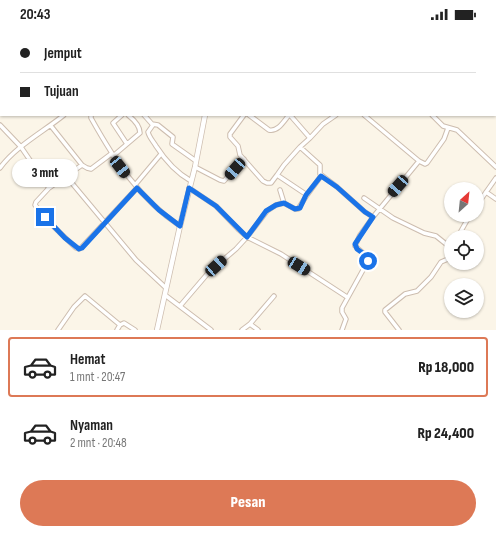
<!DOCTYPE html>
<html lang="id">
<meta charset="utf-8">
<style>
body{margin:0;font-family:"Sofia Sans Condensed",sans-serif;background:#f6f6f6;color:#222;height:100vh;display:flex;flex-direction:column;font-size:15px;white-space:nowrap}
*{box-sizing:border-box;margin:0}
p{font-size:13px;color:#767676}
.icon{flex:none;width:22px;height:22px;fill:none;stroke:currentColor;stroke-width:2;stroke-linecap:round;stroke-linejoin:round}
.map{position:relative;height:302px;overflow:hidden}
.details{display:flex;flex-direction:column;background:#fff;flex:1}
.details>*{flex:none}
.guide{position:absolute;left:0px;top:0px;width:496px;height:88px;box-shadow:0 1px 3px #0004;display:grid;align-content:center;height:88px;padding:0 20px;background:#fff}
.needle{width:26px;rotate:27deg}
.tools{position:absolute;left:444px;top:154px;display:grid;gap:8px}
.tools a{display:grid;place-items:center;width:40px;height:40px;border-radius:50%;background:#fff;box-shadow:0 1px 3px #0004;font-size:20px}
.end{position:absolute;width:18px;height:18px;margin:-9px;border:5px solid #1a73e8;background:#fff;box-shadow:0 0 0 2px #fff}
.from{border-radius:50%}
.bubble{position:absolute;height:28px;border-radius:14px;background:#fff;box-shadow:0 1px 3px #0004;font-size:13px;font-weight:800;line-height:28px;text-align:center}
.car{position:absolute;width:12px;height:24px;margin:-12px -6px;border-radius:5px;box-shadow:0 0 3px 1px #0007;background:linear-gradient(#222 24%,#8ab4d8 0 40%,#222 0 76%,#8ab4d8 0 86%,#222 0)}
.guide b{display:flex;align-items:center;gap:14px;height:38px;font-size:15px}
.guide b+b{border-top:1px solid #e0e0e0}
.guide i{width:10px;height:10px;background:#222}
ul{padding:7px 0 0;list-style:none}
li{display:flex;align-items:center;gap:12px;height:60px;margin:0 8px 6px;padding:0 12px;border:2px solid transparent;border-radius:4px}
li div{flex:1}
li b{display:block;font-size:15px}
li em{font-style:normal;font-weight:800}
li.active{border-color:#dd7956}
li>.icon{width:36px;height:36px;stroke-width:1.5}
.button{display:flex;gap:8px;margin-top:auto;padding:8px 20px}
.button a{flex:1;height:46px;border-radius:24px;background:#dd7956;color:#fff;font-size:16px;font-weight:800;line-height:46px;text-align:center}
.status{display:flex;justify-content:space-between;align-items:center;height:28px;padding:0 20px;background:#fff;direction:ltr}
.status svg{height:11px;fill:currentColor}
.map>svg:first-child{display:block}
</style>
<div class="status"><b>20:43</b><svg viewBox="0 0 49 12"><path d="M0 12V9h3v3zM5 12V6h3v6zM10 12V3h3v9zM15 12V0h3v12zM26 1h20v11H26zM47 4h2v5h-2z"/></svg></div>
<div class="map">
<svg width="496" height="302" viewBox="0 0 496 302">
<rect width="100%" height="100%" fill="#fbf5e8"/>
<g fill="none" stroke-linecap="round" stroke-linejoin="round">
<defs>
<path id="minor" d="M 27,0 L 28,1
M 316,0 L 318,1
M 450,0 L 451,1
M 52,1 L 53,0
M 347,1 L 348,0
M 436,1 L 437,0
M 0,26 L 1,25
M 0,42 L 1,44
M 91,87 L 91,90 C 114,131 139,171 180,198
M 122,87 L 113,95 L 127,116
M 144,87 L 152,96 L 158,97 L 173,109 L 172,116 L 196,133
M 244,87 L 230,106 L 230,109 L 238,118 L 240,127 L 263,153 L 267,155 L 271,155 L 277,147 L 307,167 L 321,148
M 249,87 L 269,102 C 278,104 284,93 289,87
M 290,87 L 310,110 L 300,119 L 320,137 L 320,146 L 337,159 L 365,184 L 373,189
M 364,87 L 419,133
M 432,87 L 443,98 L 457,102 L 496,139
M 0,97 L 21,119 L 49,160 L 82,137 L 87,140 L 91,141 L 111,126
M 153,97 L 148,104 C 149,109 153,113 156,118 C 165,132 175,144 191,153
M 51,98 L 82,137
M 310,110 L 323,96 L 336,87
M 113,128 L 140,105 C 140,98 133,91 128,87
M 195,139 L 220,152 L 224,153 L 244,131
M 0,140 C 16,118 43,104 64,87
M 277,147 L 284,137 L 300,119
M 66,148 L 136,232 L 166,260
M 135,157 L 161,126
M 49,160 L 36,174 L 35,177 L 54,199 L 76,220 L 79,221 L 81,220 L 137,160
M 189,160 L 216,178 L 239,202 L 247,209 L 281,226 L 347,269
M 280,162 L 284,175
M 486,164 L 496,171
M 364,170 L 393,190 L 424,205 L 436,208 L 451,220
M 477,177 L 496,150
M 460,209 L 461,203 L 470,187
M 165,267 L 211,302
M 180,278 L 209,244 L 236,221 L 247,209 L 267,183 L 276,177 L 284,175 L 295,181 L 298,181 L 307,167
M 250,296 L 258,302
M 58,302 L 74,279 L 85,268 L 120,297
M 117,302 L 120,297 L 124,295 L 135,302
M 242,302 L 250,296 L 274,268
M 342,302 L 346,291 L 342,284 L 342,280 L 368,233 L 368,229 L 355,218 L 360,207 L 373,189 L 419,133 L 425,136 L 427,135 L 444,111 L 448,100
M 399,302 L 385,284 L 385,282 L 405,266 L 417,263 L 431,249 L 441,234 L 448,231 L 451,224"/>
<path id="tertiary" d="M 224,1 L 224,0
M 157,302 L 180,198 L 195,139 L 205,87"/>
</defs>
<use href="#minor" stroke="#cdbdaf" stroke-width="5.5"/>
<use href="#tertiary" stroke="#cdbdaf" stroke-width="6"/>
<use href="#minor" stroke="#fff" stroke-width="3.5"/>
<use href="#tertiary" stroke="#fff" stroke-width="4.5"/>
</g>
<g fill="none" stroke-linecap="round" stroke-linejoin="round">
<path stroke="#1a73e8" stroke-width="5" d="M 45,189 L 65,210 L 79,221 L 82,220 L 137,160 L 159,182 L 180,198 L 189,160 L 216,178 L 247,209 L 266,183 L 276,177 L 284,175 L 295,181 L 300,180 L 306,167 L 321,148 L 337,159 L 365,184 L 373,189 L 355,216 L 357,221 L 368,229 L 368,233"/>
</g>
</svg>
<div class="tools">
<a><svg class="needle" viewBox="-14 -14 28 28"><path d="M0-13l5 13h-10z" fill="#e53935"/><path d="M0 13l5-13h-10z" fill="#767676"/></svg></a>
<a><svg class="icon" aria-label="locate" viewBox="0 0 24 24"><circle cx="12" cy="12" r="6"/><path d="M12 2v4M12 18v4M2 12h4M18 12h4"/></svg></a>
<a><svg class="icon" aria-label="layers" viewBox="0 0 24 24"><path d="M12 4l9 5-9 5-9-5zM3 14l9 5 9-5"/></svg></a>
</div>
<i class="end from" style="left:368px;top:233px"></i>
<i class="end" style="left:45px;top:189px"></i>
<div class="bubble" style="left:12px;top:131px;width:66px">3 mnt</div>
<i class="car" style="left:120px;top:139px;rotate:142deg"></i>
<i class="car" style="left:235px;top:141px;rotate:221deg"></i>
<i class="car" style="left:398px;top:158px;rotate:221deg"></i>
<i class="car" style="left:216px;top:238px;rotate:48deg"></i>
<i class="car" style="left:299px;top:238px;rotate:121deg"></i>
<div class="guide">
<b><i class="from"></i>Jemput</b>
<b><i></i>Tujuan</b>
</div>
</div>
<section class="details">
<ul>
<li class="active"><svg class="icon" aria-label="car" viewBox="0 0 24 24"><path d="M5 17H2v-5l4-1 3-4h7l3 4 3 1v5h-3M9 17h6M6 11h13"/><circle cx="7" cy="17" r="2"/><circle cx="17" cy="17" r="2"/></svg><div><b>Hemat</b><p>1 mnt · 20:47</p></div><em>Rp 18,000</em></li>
<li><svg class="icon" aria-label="car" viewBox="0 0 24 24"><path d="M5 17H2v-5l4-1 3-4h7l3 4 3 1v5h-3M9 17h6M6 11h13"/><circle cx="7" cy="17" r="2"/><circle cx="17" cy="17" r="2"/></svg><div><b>Nyaman</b><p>2 mnt · 20:48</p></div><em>Rp 24,400</em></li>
</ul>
<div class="button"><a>Pesan</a></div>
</section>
